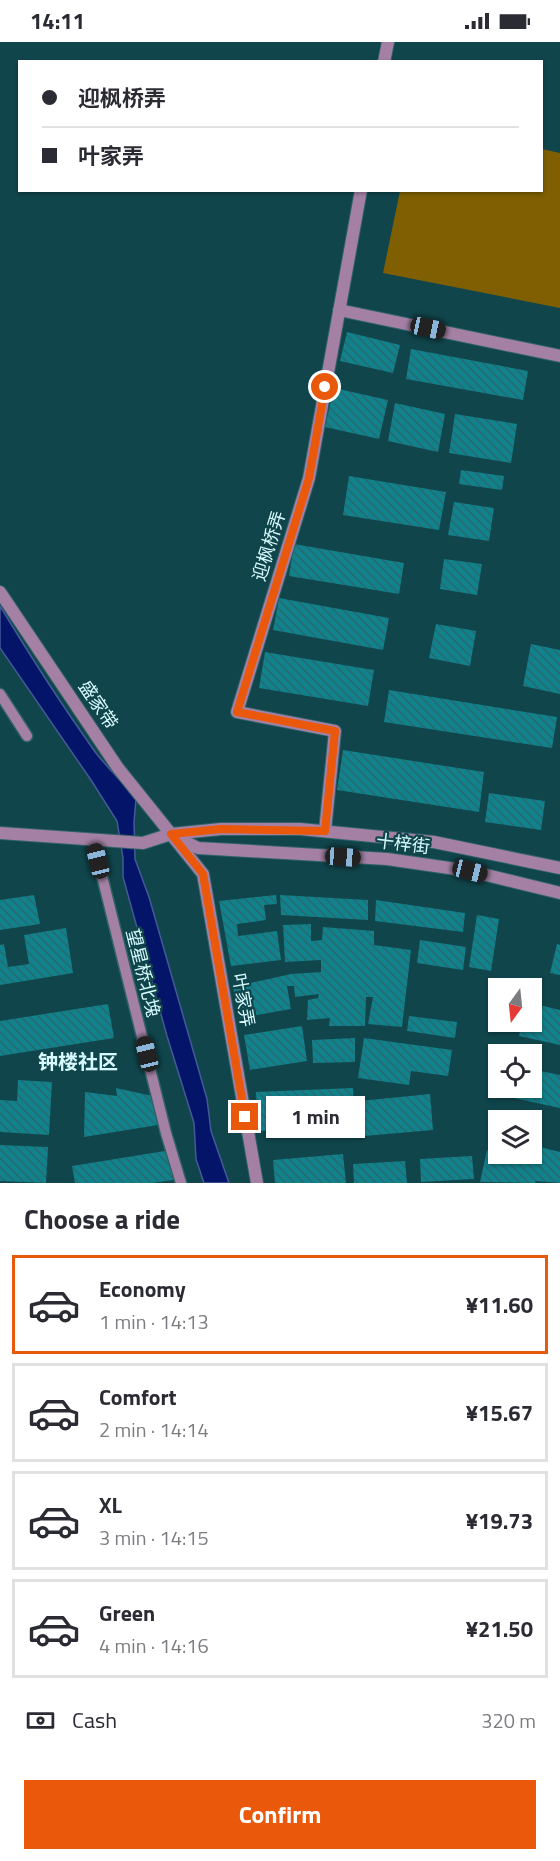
<!DOCTYPE html>
<meta charset="utf-8">
<style>
body{margin:0;font-family:"Titillium Web","Noto Sans SC",sans-serif;background:#f7f7f7;color:#2b2b33;height:100vh;display:flex;flex-direction:column;font-size:22px;white-space:nowrap}
*{box-sizing:border-box;margin:0}
p{font-size:20px;color:#7c7c81}
.icon{flex:none;width:33px;height:33px;fill:none;stroke:currentColor;stroke-width:2;stroke-linecap:round;stroke-linejoin:round}
.map{position:relative;height:1141px;overflow:hidden}
.drawer{display:flex;flex-direction:column;background:#fff;flex:1}
.drawer>*{flex:none}
.top-card{position:absolute;left:18px;top:18px;width:525px;height:132px;border-radius:0px;box-shadow:0 2px 4px #0004;display:grid;align-content:center;height:132px;padding:0 24px;background:#fff}
.needle{width:39px;rotate:195deg}
.buttons{position:absolute;left:488px;top:936px;display:grid;gap:12px}
.buttons a{display:grid;place-items:center;width:54px;height:54px;border-radius:0px;background:#fff;box-shadow:0 2px 4px #0004;font-size:30px}
.end{position:absolute;width:27px;height:27px;margin:-14px;border:8px solid #ea580c;background:#fff;box-shadow:0 0 0 3px #fff}
.from{border-radius:50%}
.bubble{position:absolute;height:42px;border-radius:0px;background:#fff;box-shadow:0 2px 4px #0004;font-size:20px;font-weight:700;line-height:42px;text-align:center}
.car{position:absolute;width:18px;height:36px;margin:-18px -9px;border-radius:8px;box-shadow:0 0 4px 2px #0007;background:linear-gradient(#222 24%,#8ab4d8 0 40%,#222 0 76%,#8ab4d8 0 86%,#222 0)}
.top-card b{display:flex;align-items:center;gap:21px;height:57px;font-size:22px}
.top-card b+b{border-top:2px solid #e1e1e2}
.top-card i{width:15px;height:15px;background:#2b2b33}
ul{padding:0;list-style:none}
li{display:flex;align-items:center;gap:18px;height:99px;margin:0 12px 9px;padding:0 12px;border:3px solid #e1e1e2;border-radius:0px}
li div{flex:1}
li b{display:block;font-size:22px}
li em{font-style:normal;font-weight:700}
li.on{border-color:#ea580c}
li>.icon{width:54px;height:54px;stroke-width:1.5}
h2{padding:0 24px;font-size:27px;line-height:72px}
.pay{display:flex;align-items:center;gap:15px;height:66px;padding:0 24px;font-size:22px}
.pay p{margin-inline-start:auto}
.action{display:flex;gap:12px;margin-top:auto;padding:12px 24px}
.action a{flex:1;height:69px;border-radius:0px;background:#ea580c;color:#fff;font-size:24px;font-weight:700;line-height:69px;text-align:center}
.status{display:flex;justify-content:space-between;align-items:center;height:42px;padding:0 30px;background:#fff;direction:ltr}
.status svg{height:16px;fill:currentColor}
.map>svg:first-child{display:block}
</style>
<div class="status"><b>14:11</b><svg viewBox="0 0 49 12"><path d="M0 12V9h3v3zM5 12V6h3v6zM10 12V3h3v9zM15 12V0h3v12zM26 1h20v11H26zM47 4h2v5h-2z"/></svg></div>
<div class="map">
<svg width="560" height="1141" viewBox="0 0 560 1141">
<defs>
<pattern id="building-back-hatch" width="6" height="6" patternUnits="userSpaceOnUse" patternTransform="scale(1.5)"><rect width="6" height="6" fill="#11818b"/><path d="M-1 5l2 2M0 0l6 6M5-1l2 2" fill="none" stroke="#26696f"/></pattern>
</defs>
<rect width="100%" height="100%" fill="#10454b"/>
<path fill="#7f5f02" d="M 542,107 L 560,111 L 560,266 L 383,231 L 400,149 L 542,148 Z"/>
<path fill="#041569" stroke="#435a96" stroke-width="1.5" d="M 0,564 C 29,612 59,659 91,704 C 104,724 123,739 136,757 L 134,780 L 135,817 L 149,855 L 207,1057 L 211,1089 L 229,1141 L 204,1141 L 196,1117 L 194,1081 L 167,994 L 123,835 L 123,816 L 117,779 L 91,738 L 0,606 Z"/>
<path fill="url(#building-back-hatch)" d="M 347,290 L 400,303 L 393,331 L 340,319 Z
M 411,307 L 528,329 L 523,358 L 406,337 Z
M 334,346 L 388,358 L 379,397 L 325,385 Z
M 395,361 L 445,372 L 438,410 L 388,399 Z
M 455,372 L 517,382 L 511,421 L 449,411 Z
M 461,428 L 504,434 L 502,448 L 459,442 Z
M 349,434 L 446,450 L 439,488 L 343,473 Z
M 454,460 L 494,466 L 489,499 L 448,493 Z
M 294,502 L 404,521 L 399,552 L 289,534 Z
M 444,517 L 482,522 L 477,553 L 440,547 Z
M 279,556 L 389,576 L 383,608 L 273,588 Z
M 436,582 L 476,589 L 470,624 L 429,616 Z
M 531,602 L 560,608 L 560,652 L 523,644 Z
M 265,610 L 374,628 L 368,664 L 259,646 Z
M 389,648 L 557,675 L 552,706 L 384,680 Z
M 343,708 L 484,730 L 479,770 L 337,748 Z
M 489,751 L 545,759 L 541,788 L 485,780 Z
M 34,853 L 40,882 L 0,888 L 0,858 Z
M 276,853 L 277,862 L 264,863 L 266,878 L 237,882 L 238,894 L 277,889 L 281,918 L 231,924 L 219,859 Z
M 280,853 L 368,858 L 368,878 L 281,873 Z
M 376,858 L 465,871 L 463,890 L 375,879 Z
M 477,873 L 499,877 L 491,929 L 469,925 Z
M 311,882 L 311,899 L 322,898 L 323,885 L 374,889 L 374,903 L 411,908 L 402,985 L 368,982 L 373,955 L 366,955 L 365,984 L 329,984 L 330,976 L 307,978 L 308,958 L 318,956 L 319,952 L 295,955 L 294,944 L 287,944 L 291,967 L 240,976 L 233,945 L 291,932 L 321,930 L 321,918 L 285,920 L 283,883 Z
M 66,886 L 73,931 L 0,943 L 0,903 L 4,902 L 8,925 L 29,922 L 24,893 Z
M 420,898 L 466,905 L 463,928 L 417,921 Z
M 557,902 L 560,903 L 560,933 L 550,931 Z
M 531,961 L 560,968 L 560,1003 L 519,994 L 522,980 L 531,980 Z
M 108,962 L 114,996 L 0,1014 L 0,979 Z
M 409,974 L 457,980 L 455,996 L 407,989 Z
M 302,984 L 307,1019 L 250,1028 L 244,993 Z
M 355,996 L 355,1020 L 313,1021 L 312,998 Z
M 364,996 L 452,1008 L 448,1034 L 411,1029 L 409,1043 L 358,1036 Z
M 531,1027 L 560,1033 L 560,1066 L 505,1054 L 507,1046 L 531,1046 Z
M 18,1038 L 52,1040 L 49,1093 L 0,1090 L 0,1058 L 17,1059 Z
M 116,1046 L 157,1055 L 164,1082 L 84,1095 L 85,1050 L 117,1054 Z
M 353,1046 L 355,1085 L 258,1089 L 256,1050 Z
M 430,1052 L 433,1088 L 364,1094 L 360,1059 Z
M 0,1103 L 48,1105 L 46,1141 L 0,1139 Z
M 540,1105 L 560,1110 L 560,1141 L 536,1139 L 535,1141 L 480,1140 L 487,1108 L 537,1119 Z
M 171,1108 L 180,1137 L 152,1141 L 75,1141 L 72,1124 Z
M 343,1112 L 346,1141 L 275,1141 L 273,1118 Z
M 472,1114 L 474,1137 L 421,1140 L 420,1117 Z
M 405,1119 L 407,1141 L 354,1141 L 353,1122 Z"/>
<g fill="none" stroke-linecap="round" stroke-linejoin="round">
<defs>
<path id="service" d="M 0,652 L 27,694
M 93,798 L 166,1091 L 181,1141"/>
<path id="minor" d="M 384,20 L 388,0
M 339,268 L 560,314
M 0,550 L 118,726 L 171,792
M 325,789 L 335,689 L 237,670 L 309,436 L 361,148"/>
<path id="tertiary" d="M 0,791 L 143,801 L 171,792 L 221,787 L 300,787 L 434,800 L 560,826
M 172,793 L 198,806 L 387,817 L 470,829 L 560,851
M 174,796 L 203,832 L 257,1141"/>
</defs>
<use href="#service" stroke="#306268" stroke-width="13"/>
<use href="#minor" stroke="#306268" stroke-width="14"/>
<use href="#tertiary" stroke="#306268" stroke-width="14"/>
<use href="#service" stroke="#a380a4" stroke-width="10"/>
<use href="#minor" stroke="#a380a4" stroke-width="12"/>
<use href="#tertiary" stroke="#a380a4" stroke-width="12"/>
</g>
<g fill="none" stroke-linecap="round" stroke-linejoin="round">
<path stroke="#ea580c" stroke-width="8" d="M 245,1075 L 203,832 L 171,792 L 221,787 L 325,789 L 335,689 L 237,670 L 309,436 L 325,345"/>
</g>
<g text-anchor="middle" stroke-width="4.5" stroke-linejoin="round" paint-order="stroke">
<g font-size="18" fill="#d7fafe" stroke="#10454b">
<text transform="translate(269 504) rotate(-73)" y="6">迎枫桥弄</text>
<text transform="translate(98 663) rotate(56)" y="6">盛家带</text>
<text transform="translate(403 802) rotate(7)" y="6">十梓街</text>
<text transform="translate(143 931) rotate(76)" y="6">望星桥北堍</text>
<text transform="translate(243 958) rotate(80)" y="6">叶家弄</text>
</g>
<g font-size="20" font-weight="bold" fill="#d7fafe" stroke="#10454b">
<text x="78" y="1027">钟楼社区</text>
</g>
</g>
</svg>
<div class="buttons">
<a><svg class="needle" viewBox="-14 -14 28 28"><path d="M0-13l5 13h-10z" fill="#e53935"/><path d="M0 13l5-13h-10z" fill="#7c7c81"/></svg></a>
<a><svg class="icon" aria-label="locate" viewBox="0 0 24 24"><circle cx="12" cy="12" r="6"/><path d="M12 2v4M12 18v4M2 12h4M18 12h4"/></svg></a>
<a><svg class="icon" aria-label="layers" viewBox="0 0 24 24"><path d="M12 4l9 5-9 5-9-5zM3 14l9 5 9-5"/></svg></a>
</div>
<i class="end from" style="left:325px;top:345px"></i>
<i class="end" style="left:245px;top:1075px"></i>
<div class="bubble" style="left:266px;top:1054px;width:99px">1 min</div>
<i class="car" style="left:428px;top:286px;rotate:102deg"></i>
<i class="car" style="left:343px;top:815px;rotate:94deg"></i>
<i class="car" style="left:98px;top:819px;rotate:346deg"></i>
<i class="car" style="left:470px;top:829px;rotate:104deg"></i>
<i class="car" style="left:147px;top:1012px;rotate:346deg"></i>
<div class="top-card">
<b><i class="from"></i>迎枫桥弄</b>
<b><i></i>叶家弄</b>
</div>
</div>
<section class="drawer">
<h2>Choose a ride</h2>
<ul>
<li class="on"><svg class="icon" aria-label="car" viewBox="0 0 24 24"><path d="M5 17H2v-5l4-1 3-4h7l3 4 3 1v5h-3M9 17h6M6 11h13"/><circle cx="7" cy="17" r="2"/><circle cx="17" cy="17" r="2"/></svg><div><b>Economy</b><p>1 min · 14:13</p></div><em>¥11.60</em></li>
<li><svg class="icon" aria-label="car" viewBox="0 0 24 24"><path d="M5 17H2v-5l4-1 3-4h7l3 4 3 1v5h-3M9 17h6M6 11h13"/><circle cx="7" cy="17" r="2"/><circle cx="17" cy="17" r="2"/></svg><div><b>Comfort</b><p>2 min · 14:14</p></div><em>¥15.67</em></li>
<li><svg class="icon" aria-label="car" viewBox="0 0 24 24"><path d="M5 17H2v-5l4-1 3-4h7l3 4 3 1v5h-3M9 17h6M6 11h13"/><circle cx="7" cy="17" r="2"/><circle cx="17" cy="17" r="2"/></svg><div><b>XL</b><p>3 min · 14:15</p></div><em>¥19.73</em></li>
<li><svg class="icon" aria-label="car" viewBox="0 0 24 24"><path d="M5 17H2v-5l4-1 3-4h7l3 4 3 1v5h-3M9 17h6M6 11h13"/><circle cx="7" cy="17" r="2"/><circle cx="17" cy="17" r="2"/></svg><div><b>Green</b><p>4 min · 14:16</p></div><em>¥21.50</em></li>
</ul>
<div class="pay"><svg class="icon" aria-label="cash" viewBox="0 0 24 24"><path d="M3 7h18v10H3z"/><circle cx="12" cy="12" r="2"/></svg>Cash<p>320 m</p></div>
<div class="action"><a>Confirm</a></div>
</section>
